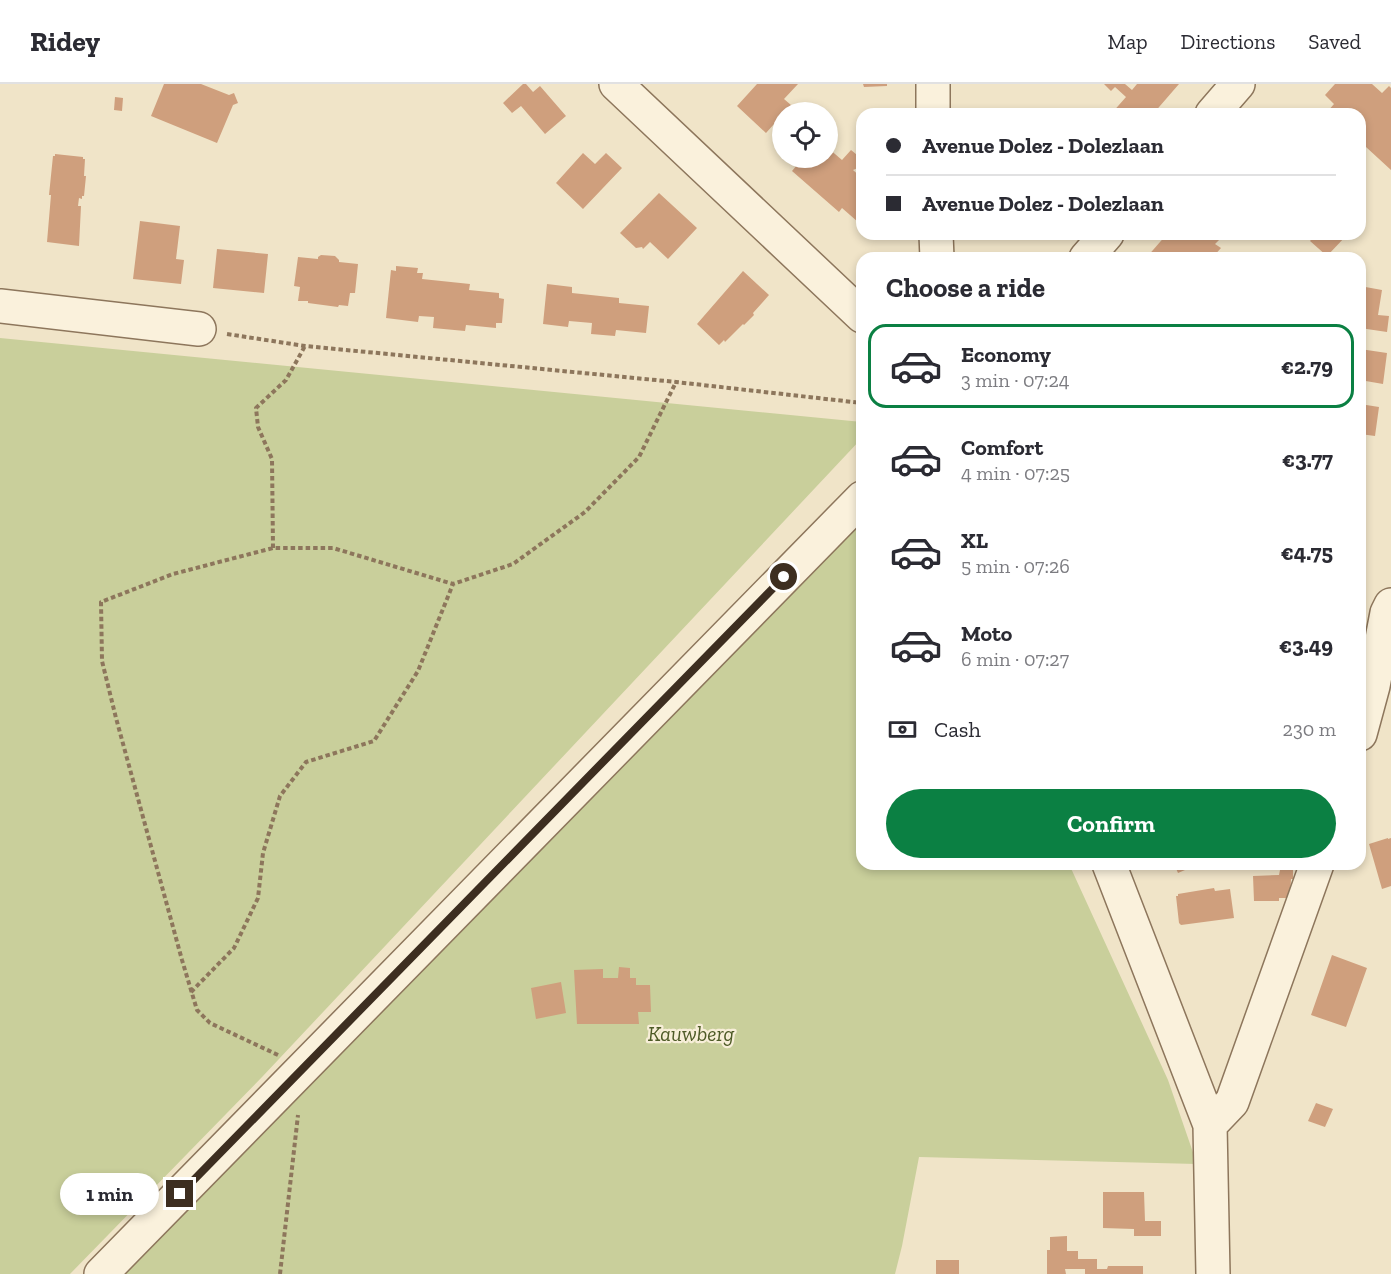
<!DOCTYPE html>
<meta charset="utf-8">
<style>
body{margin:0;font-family:"Zilla Slab",serif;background:#f7f7f7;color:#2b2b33;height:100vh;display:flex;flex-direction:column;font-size:22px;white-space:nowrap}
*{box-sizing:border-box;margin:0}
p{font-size:20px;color:#7c7c81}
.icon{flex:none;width:33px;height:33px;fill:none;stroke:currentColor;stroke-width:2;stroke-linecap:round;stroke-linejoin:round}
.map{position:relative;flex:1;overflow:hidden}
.details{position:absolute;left:856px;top:168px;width:510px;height:618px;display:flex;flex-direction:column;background:#fff;border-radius:18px;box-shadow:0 3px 9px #0003}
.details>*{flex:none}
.banner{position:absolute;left:856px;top:24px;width:510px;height:132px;border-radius:18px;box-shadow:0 3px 9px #0003;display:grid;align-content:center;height:132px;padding:0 30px;background:#fff}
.buttons{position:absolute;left:772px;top:18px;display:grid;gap:12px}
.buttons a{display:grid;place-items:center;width:66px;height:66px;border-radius:50%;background:#fff;box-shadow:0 3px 9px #0003;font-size:30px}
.end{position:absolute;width:27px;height:27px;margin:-14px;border:8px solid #3d2e20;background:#fff;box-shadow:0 0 0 3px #fff}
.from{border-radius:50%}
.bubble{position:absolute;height:42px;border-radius:21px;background:#fff;box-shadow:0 3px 9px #0003;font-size:20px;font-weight:700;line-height:42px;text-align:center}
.banner b{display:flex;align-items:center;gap:21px;height:57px;font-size:22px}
.banner b+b{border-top:2px solid #e1e1e2}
.banner i{width:15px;height:15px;background:#2b2b33}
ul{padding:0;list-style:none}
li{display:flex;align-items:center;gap:18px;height:84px;margin:0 12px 9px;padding:0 18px;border:3px solid transparent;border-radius:18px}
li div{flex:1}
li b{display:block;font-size:22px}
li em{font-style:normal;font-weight:700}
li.selected{border-color:#0b8043}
li>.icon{width:54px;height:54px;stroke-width:1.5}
h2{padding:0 30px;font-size:27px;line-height:72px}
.pay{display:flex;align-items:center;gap:15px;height:66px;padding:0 30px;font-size:22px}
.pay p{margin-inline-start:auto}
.action{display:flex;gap:12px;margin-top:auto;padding:12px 30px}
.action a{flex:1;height:69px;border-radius:36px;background:#0b8043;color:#fff;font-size:24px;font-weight:700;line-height:69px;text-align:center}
header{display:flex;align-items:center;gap:36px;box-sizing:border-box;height:84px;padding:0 30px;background:#fff;border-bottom:2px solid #e1e1e2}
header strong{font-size:28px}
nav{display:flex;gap:33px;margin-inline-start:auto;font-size:21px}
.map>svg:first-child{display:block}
</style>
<header>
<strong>Ridey</strong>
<nav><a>Map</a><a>Directions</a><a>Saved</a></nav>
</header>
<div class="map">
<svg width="1391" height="1190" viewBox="0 0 1391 1190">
<rect width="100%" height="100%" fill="#f0e4c8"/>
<path fill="#c9cf9b" d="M 0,254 L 862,338 L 862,354 L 263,992 L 70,1190 L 0,1190 Z
M 862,426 L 862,780 L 1069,780 L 1168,996 L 1197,1080 L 919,1073 L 902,1162 L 895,1190 L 114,1190 Z"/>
<path fill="#cf9f7d" d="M 164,0 L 201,0 L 229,11 L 234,9 L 238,19 L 233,21 L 217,59 L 151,32 Z
M 523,0 L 526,0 L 533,8 L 540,2 L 566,32 L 545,50 L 521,22 L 512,29 L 503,19 Z
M 757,0 L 798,0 L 784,15 L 791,21 L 766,49 L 737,22 Z
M 863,0 L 887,0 L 887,2 L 864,3 Z
M 1104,0 L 1125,0 L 1132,6 L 1137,0 L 1179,0 L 1153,30 L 1111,30 L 1126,13 L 1115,3 L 1111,7 Z
M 1335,0 L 1372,0 L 1382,9 L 1389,2 L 1391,4 L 1391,86 L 1366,63 L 1360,68 L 1360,30 L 1329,30 L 1327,28 L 1334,20 L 1325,11 Z
M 115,13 L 123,14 L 122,27 L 114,26 Z
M 1022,25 L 1022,30 L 974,30 L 974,26 Z
M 828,64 L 842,76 L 851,66 L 862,75 L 860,78 L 858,84 L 853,86 L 862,94 L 862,133 L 858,138 L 842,124 L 839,128 L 792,87 L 802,75 L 800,74 L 828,74 Z
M 583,69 L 595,80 L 606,69 L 622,84 L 583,125 L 556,99 Z
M 55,70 L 83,73 L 83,75 L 85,75 L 84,92 L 86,92 L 84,112 L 82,112 L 82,115 L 79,114 L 78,122 L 81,122 L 79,162 L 47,158 L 51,111 L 49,111 L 53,72 L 55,72 Z
M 659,109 L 697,144 L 668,175 L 650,158 L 643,165 L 642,163 L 636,164 L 620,149 Z
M 140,137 L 180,142 L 176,175 L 184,176 L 181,200 L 133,195 Z
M 1167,150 L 1225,150 L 1215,160 L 1221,164 L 1212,174 L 1146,174 Z
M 1316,150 L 1344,150 L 1346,152 L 1327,172 L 1310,157 Z
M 217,165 L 268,170 L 264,209 L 213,204 Z
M 321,171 L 335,172 L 339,176 L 339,178 L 358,180 L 355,209 L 350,209 L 348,222 L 339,221 L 338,223 L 308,219 L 308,217 L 298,217 L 300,203 L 294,202 L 298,173 L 318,175 L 318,173 Z
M 396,182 L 418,184 L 417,189 L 423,189 L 422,195 L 470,200 L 469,206 L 499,209 L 499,214 L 504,215 L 502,239 L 496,239 L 496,244 L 466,241 L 465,247 L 433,244 L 434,233 L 419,232 L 418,238 L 386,234 L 391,186 L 396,187 Z
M 743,187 L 769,211 L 753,229 L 754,231 L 744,241 L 743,240 L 725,258 L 724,256 L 719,261 L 697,240 Z
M 547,200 L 572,203 L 572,209 L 619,214 L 619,219 L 649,222 L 646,249 L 616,246 L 615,252 L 591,250 L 592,239 L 569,237 L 568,243 L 543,240 Z
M 1360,202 L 1382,206 L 1378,231 L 1389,232 L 1387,248 L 1360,244 Z
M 1360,265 L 1387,269 L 1383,300 L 1360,296 Z
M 1360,320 L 1379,323 L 1375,352 L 1360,350 Z
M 1388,754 L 1388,755 L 1391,754 L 1391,802 L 1382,805 L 1369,760 Z
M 1174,780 L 1199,780 L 1178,789 Z
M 1280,786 L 1293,786 L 1293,795 L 1291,795 L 1290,814 L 1279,814 L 1279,817 L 1254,817 L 1253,792 L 1279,791 Z
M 1214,804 L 1215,807 L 1230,805 L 1234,834 L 1181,841 L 1179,839 L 1176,812 L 1178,812 L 1178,810 Z
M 1332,871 L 1367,884 L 1346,943 L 1311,931 Z
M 619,883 L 630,884 L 630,894 L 636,894 L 636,901 L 650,901 L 651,928 L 638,928 L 639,940 L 577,940 L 574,886 L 603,885 L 603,894 L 618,894 Z
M 561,898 L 566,929 L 536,935 L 531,904 Z
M 1316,1019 L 1333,1025 L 1325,1043 L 1308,1037 Z
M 1103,1108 L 1144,1108 L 1145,1137 L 1161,1137 L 1161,1152 L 1134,1152 L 1134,1145 L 1103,1144 Z
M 1067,1152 L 1067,1167 L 1078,1167 L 1078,1175 L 1097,1175 L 1097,1185 L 1107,1185 L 1108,1182 L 1143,1182 L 1143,1190 L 1085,1190 L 1085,1185 L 1065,1185 L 1066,1190 L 1047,1190 L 1047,1166 L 1050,1166 L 1050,1153 Z
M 936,1176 L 959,1176 L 959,1190 L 936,1190 Z"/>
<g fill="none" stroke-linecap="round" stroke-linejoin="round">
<defs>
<path id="minor" d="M 616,0 L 862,232
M 933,0 L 933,30
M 1212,30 L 1238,0
M 936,150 L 937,174
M 1086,174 L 1107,150
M 0,222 L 199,245
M 1360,650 L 1373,602 L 1387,529 L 1391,521
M 1109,780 L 1210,1041 L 1213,1190
M 1210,1041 L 1232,1018 L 1317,780
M 101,1190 L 862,414"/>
</defs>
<use href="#minor" stroke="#8d765c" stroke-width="36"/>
<path stroke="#8d765c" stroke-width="4" stroke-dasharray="4.5 3" stroke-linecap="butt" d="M 227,250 L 305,262 L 676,298 L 862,319
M 273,464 L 272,375 L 258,343 L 256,324 L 286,296 L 305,262
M 191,908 L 234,864 L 258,814 L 263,769 L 280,712 L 306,678 L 374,657 L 418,587 L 453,500
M 278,971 L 210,939 L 197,926 L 182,876 L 116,634 L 102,577 L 101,518 L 173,490 L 273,464 L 333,464 L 453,500 L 513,480 L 585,428 L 639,373 L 676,298
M 280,1190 L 298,1031"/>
<use href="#minor" stroke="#faf1dc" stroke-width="33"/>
</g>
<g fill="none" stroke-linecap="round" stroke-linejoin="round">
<path stroke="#3d2e20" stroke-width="8" d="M 180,1110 L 784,493"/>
</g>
<g text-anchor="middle" stroke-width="4.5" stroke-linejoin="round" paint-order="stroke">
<g font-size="21" font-style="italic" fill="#4d5a26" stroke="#f7eed8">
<text x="691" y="957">Kauwberg</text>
</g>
</g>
</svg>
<div class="buttons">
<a><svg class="icon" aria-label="locate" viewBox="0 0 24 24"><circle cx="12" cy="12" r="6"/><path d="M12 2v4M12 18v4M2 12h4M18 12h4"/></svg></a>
</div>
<i class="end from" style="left:784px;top:493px"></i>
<i class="end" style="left:180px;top:1110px"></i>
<div class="bubble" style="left:60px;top:1089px;width:99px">1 min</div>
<div class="banner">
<b><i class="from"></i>Avenue Dolez - Dolezlaan</b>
<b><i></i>Avenue Dolez - Dolezlaan</b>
</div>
<section class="details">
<h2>Choose a ride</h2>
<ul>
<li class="selected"><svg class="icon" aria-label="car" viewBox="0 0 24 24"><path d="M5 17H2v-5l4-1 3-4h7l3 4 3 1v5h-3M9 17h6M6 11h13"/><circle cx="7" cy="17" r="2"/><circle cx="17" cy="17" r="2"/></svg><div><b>Economy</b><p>3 min · 07:24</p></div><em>€2.79</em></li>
<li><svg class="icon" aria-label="car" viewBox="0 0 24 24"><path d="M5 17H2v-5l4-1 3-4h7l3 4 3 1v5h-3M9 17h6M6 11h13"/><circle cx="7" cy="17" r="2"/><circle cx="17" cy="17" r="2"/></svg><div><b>Comfort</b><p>4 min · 07:25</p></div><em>€3.77</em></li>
<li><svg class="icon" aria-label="car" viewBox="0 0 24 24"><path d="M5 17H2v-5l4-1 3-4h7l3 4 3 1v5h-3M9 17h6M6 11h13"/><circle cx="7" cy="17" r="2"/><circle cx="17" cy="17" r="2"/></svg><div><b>XL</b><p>5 min · 07:26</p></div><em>€4.75</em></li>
<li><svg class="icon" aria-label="car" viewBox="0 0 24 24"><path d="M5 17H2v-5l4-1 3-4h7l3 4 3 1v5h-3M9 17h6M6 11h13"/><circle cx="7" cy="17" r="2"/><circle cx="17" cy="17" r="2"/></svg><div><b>Moto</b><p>6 min · 07:27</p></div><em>€3.49</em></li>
</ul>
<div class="pay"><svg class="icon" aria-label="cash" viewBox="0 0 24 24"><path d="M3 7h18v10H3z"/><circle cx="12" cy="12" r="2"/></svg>Cash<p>230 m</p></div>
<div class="action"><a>Confirm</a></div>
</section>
</div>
